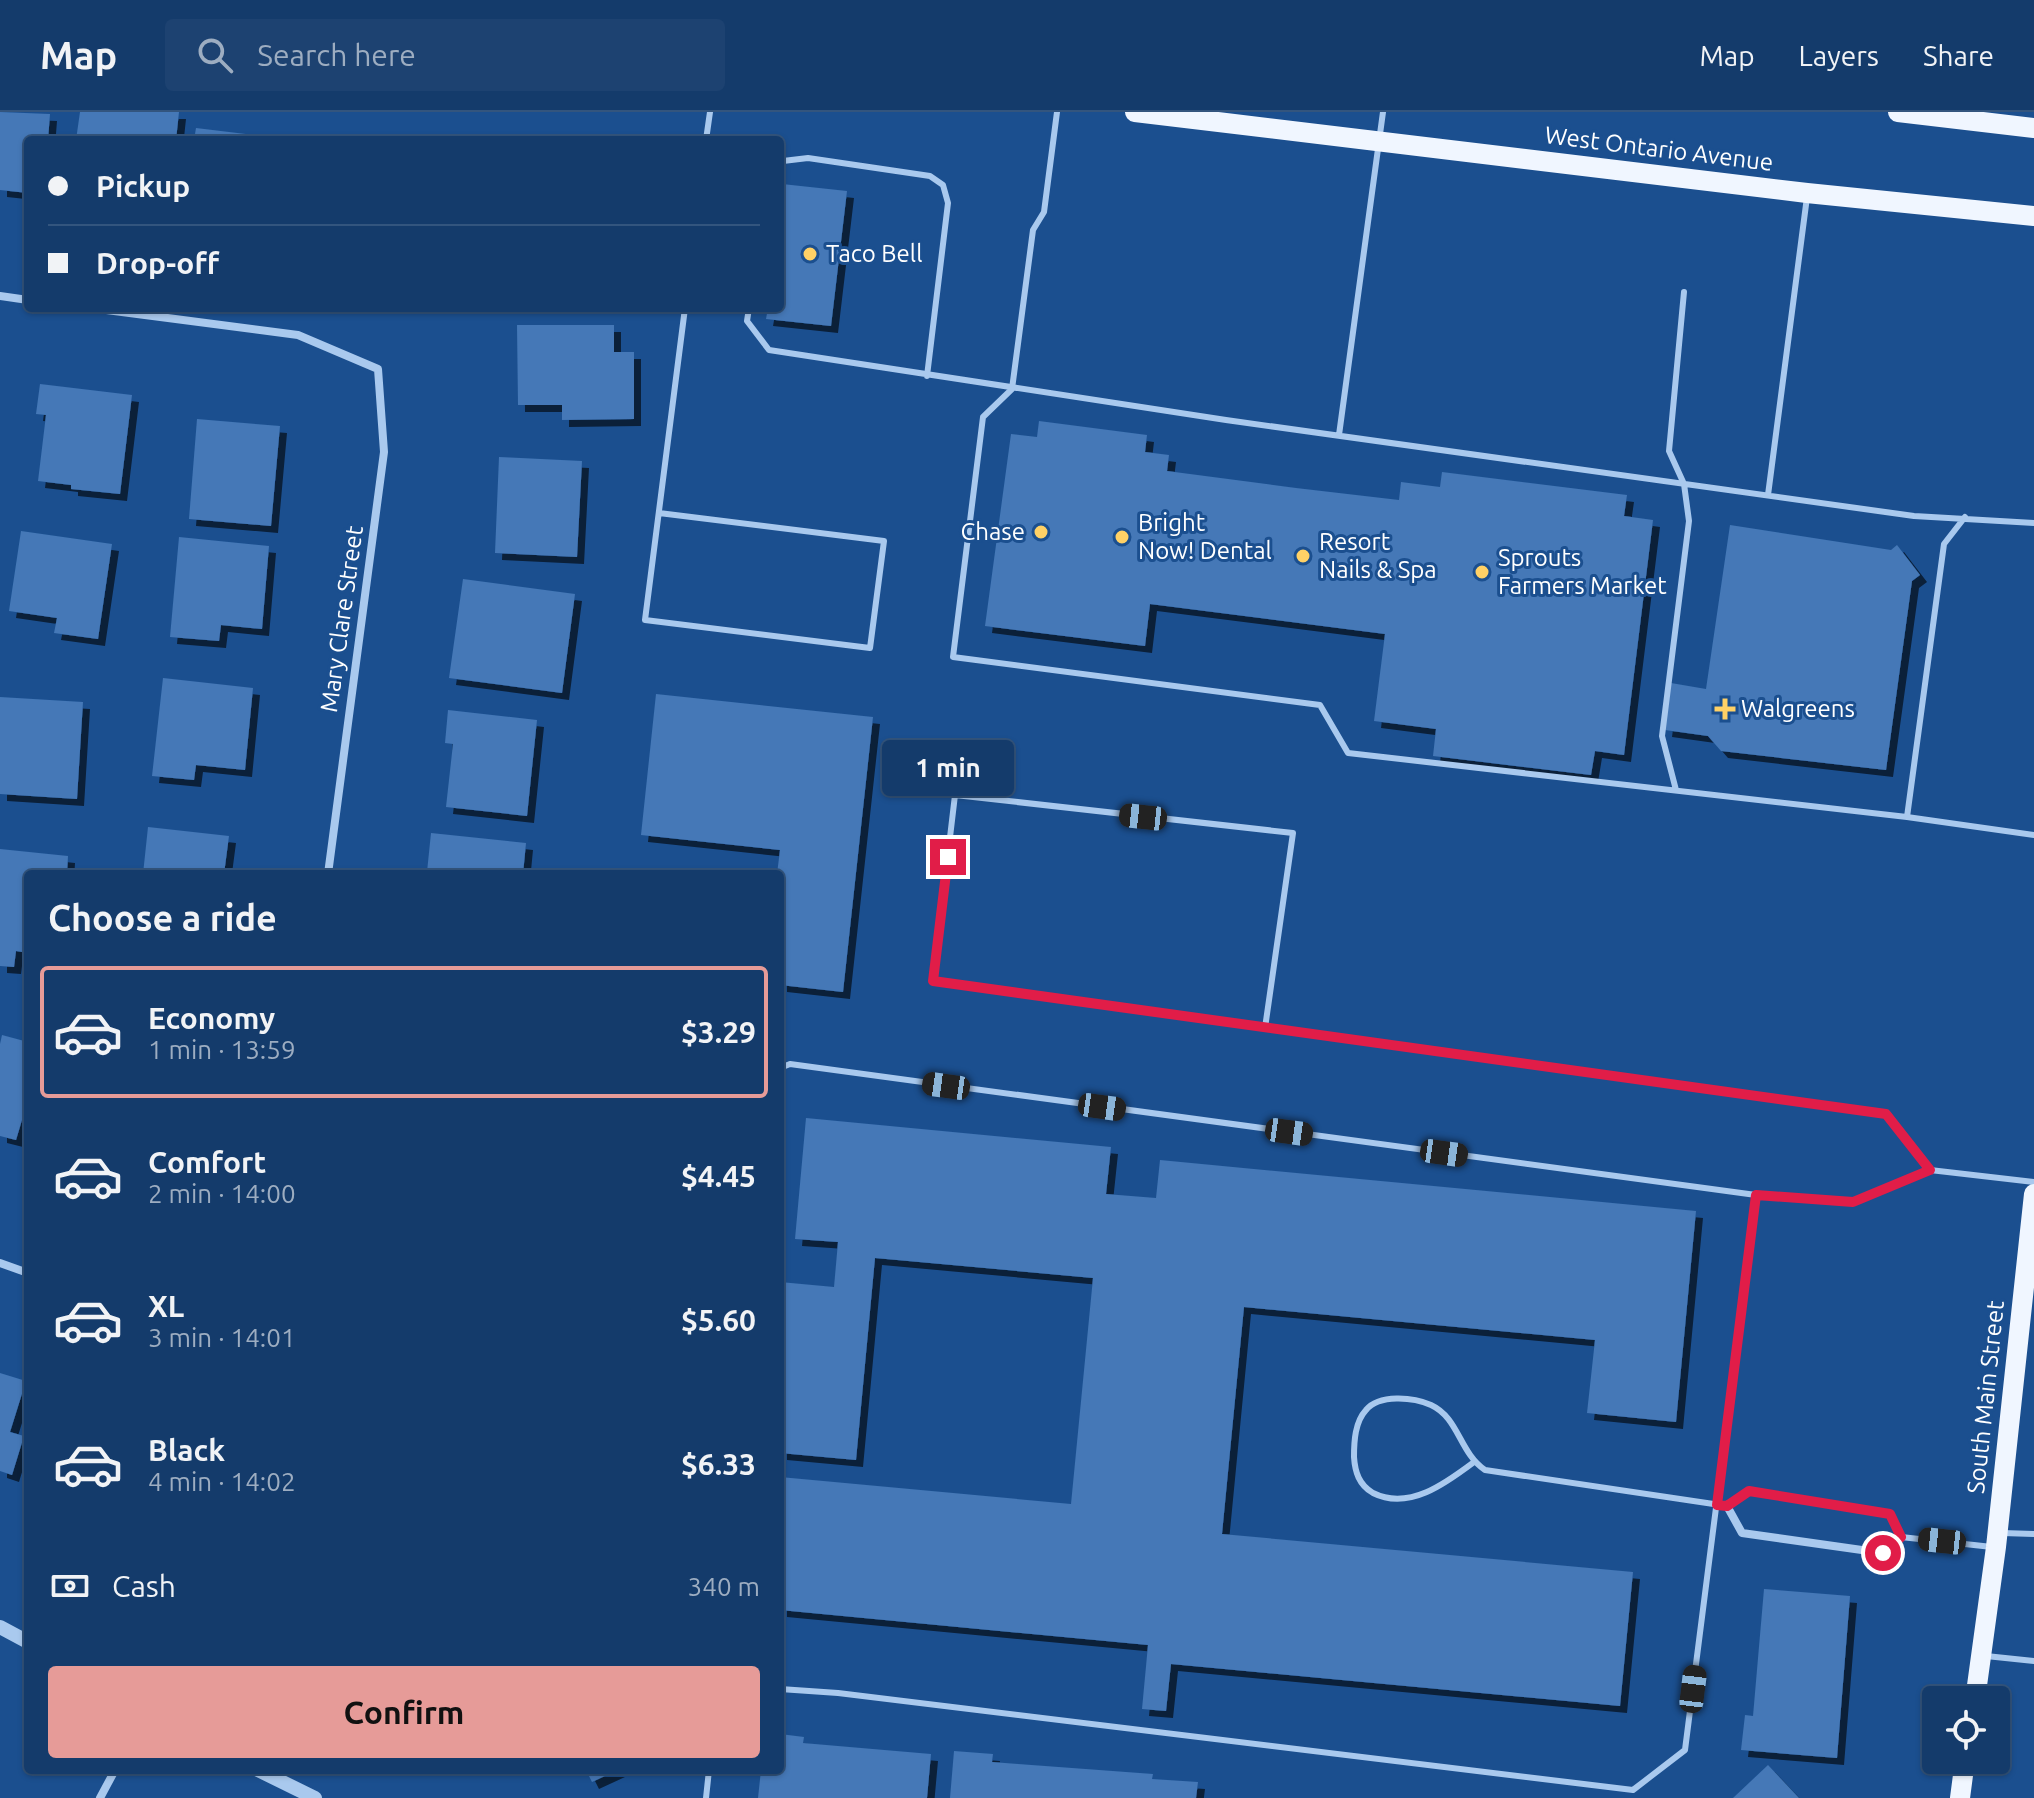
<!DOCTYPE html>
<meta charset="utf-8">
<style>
body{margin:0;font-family:Ubuntu,sans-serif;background:#1d4271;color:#f1f3f6;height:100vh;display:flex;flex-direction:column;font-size:30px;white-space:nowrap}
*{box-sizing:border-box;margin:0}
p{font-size:26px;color:#9dadc1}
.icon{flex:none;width:44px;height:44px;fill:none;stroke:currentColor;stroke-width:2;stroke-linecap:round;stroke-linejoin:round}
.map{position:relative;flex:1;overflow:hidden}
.sheet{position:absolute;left:24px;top:758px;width:760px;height:904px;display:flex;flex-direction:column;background:#143b6b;border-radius:8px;box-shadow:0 2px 6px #0004,0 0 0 2px #33557e}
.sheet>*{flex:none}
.banner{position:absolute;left:24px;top:24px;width:760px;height:176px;border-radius:8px;box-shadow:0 2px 6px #0004,0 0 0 2px #33557e;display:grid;align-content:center;height:176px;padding:0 24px;background:#143b6b}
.fabs{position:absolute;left:1922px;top:1574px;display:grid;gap:16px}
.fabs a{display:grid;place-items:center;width:88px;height:88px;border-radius:8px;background:#143b6b;box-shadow:0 2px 6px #0004,0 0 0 2px #33557e;font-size:40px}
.end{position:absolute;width:36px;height:36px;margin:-18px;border:10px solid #e11d48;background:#fff;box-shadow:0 0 0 4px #fff}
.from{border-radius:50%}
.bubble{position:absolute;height:56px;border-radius:8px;background:#143b6b;box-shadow:0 2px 6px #0004,0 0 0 2px #33557e;font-size:26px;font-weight:700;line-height:56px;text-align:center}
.car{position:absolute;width:24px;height:48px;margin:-24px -12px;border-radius:10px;box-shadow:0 0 6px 2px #0007;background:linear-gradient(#222 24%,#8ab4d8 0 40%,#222 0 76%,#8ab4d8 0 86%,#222 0)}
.banner b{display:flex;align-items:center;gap:28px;height:76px;font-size:30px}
.banner b+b{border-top:2px solid #33557e}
.banner i{width:20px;height:20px;background:#f1f3f6}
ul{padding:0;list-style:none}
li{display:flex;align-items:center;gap:24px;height:132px;margin:0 16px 12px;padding:0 8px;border:4px solid transparent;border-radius:8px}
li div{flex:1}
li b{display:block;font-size:30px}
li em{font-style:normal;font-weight:700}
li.active{border-color:#e69b98}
li>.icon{width:72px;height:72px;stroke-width:1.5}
h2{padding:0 24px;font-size:36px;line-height:96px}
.pay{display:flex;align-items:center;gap:20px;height:88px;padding:0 24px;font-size:30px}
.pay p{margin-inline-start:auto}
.action{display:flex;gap:16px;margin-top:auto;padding:16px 24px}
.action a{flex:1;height:92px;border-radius:8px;background:#e69b98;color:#111;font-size:32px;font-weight:700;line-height:92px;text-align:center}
header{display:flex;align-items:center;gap:48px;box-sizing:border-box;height:112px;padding:0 40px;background:#143b6b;border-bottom:2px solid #33557e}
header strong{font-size:38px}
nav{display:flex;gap:44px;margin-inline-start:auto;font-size:28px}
.search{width:560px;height:72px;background:#1d4271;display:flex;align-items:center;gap:20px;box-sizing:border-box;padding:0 28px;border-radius:8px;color:#9dadc1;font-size:30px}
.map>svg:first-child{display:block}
</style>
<header>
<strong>Map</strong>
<div class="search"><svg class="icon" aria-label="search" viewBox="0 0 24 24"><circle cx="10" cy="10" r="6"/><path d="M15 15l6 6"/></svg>Search here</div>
<nav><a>Map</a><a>Layers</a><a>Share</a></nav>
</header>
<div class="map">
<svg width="2034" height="1686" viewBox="0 0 2034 1686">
<defs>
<filter id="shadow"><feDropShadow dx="7" dy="7" stdDeviation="0" flood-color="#0009"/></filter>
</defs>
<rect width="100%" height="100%" fill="#1b4f8f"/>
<path fill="#4478b7" filter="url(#shadow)" d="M 0,0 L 50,2 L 48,28 L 28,28 L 28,81 L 0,78 Z
M 80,0 L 179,0 L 176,28 L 76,28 Z
M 196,16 L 278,26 L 278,28 L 194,28 Z
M 782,72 L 847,79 L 831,214 L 766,207 L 768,196 L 780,196 Z
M 517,213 L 614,213 L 614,240 L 634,240 L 634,307 L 562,308 L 562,293 L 518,293 Z
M 40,272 L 132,283 L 120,382 L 71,377 L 71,373 L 38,369 L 46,303 L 36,302 Z
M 197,307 L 280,314 L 271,414 L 189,407 Z
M 1039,309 L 1147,323 L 1145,340 L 1169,343 L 1167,359 L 1296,376 L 1399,388 L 1401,370 L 1440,375 L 1442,360 L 1627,383 L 1624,404 L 1653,408 L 1624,643 L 1595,639 L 1591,663 L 1433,644 L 1436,617 L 1374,609 L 1385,522 L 1150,492 L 1145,534 L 985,514 L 1011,322 L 1037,325 Z
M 499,345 L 582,349 L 577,445 L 495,441 Z
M 1730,413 L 1891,438 L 1897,433 L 1920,463 L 1912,469 L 1886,658 L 1721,639 L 1708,624 L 1665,618 L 1671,571 L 1706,577 Z
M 21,419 L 112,432 L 98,527 L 54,521 L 57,506 L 9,499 Z
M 179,425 L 269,434 L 262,517 L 221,513 L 219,529 L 170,525 Z
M 463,467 L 575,482 L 562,581 L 449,566 Z
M 163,566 L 253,576 L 245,658 L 196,653 L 194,668 L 152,664 Z
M 656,582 L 873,605 L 843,880 L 780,873 L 780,762 L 777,762 L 780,738 L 641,723 Z
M 0,585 L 83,590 L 77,687 L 0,682 Z
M 448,598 L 537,608 L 527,704 L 446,695 L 453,632 L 445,631 Z
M 148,715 L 229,724 L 224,762 L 143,762 Z
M 431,721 L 526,731 L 523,762 L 438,762 L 427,760 Z
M 0,737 L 68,744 L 67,762 L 28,762 L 28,841 L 16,839 L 14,855 L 0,854 Z
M 2,923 L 28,930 L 28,988 L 16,1028 L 0,1024 L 0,932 Z
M 806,1006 L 1111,1035 L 1106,1082 L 1156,1086 L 1160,1048 L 1696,1099 L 1676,1310 L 1587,1301 L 1595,1228 L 1244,1195 L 1222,1422 L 1633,1460 L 1620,1594 L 1171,1552 L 1166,1599 L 1142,1597 L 1148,1533 L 780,1498 L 780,1365 L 1071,1392 L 1093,1166 L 875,1146 L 856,1348 L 780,1341 L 780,1170 L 834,1175 L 838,1130 L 795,1127 Z
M 0,1261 L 26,1269 L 10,1320 L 24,1324 L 12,1363 L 0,1359 Z
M 1764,1477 L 1850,1484 L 1837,1646 L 1741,1638 L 1745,1603 L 1753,1604 Z
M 780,1622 L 804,1625 L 803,1631 L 931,1642 L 927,1686 L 758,1686 L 761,1658 L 780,1658 Z
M 954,1639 L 993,1642 L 992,1650 L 1153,1662 L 1152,1667 L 1198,1670 L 1196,1686 L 950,1686 Z
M 1768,1653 L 1799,1686 L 1733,1686 Z
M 586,1658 L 618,1658 L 592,1670 Z"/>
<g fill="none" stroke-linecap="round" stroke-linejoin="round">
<path stroke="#a9c9ee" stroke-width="6" d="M 1057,0 L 1044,100 L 1033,118 L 1012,277 L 983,305 L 953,545 L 1320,593 L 1348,641 L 1907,705 L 2034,723
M 706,28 L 710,0
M 780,53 L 783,49 L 808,46 L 930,64 L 943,73 L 948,91 L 927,264
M 749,196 L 747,209 L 769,238 L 1226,308 L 1914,404 L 2034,411
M 1339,323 L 1383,0
M 1768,383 L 1807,85
M 659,401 L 884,429 L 870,536 L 645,508 L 685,196
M 1676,678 L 1662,624 L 1689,409 L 1684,372 L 1669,339 L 1684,180
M 1907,705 L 1944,432 L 1965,405
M 1265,916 L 1293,721 L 955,683 L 933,869 L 1886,1002 L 1930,1058
M 780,956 L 790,952 L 1756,1083 L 1685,1638 L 1633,1678 L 838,1581 L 780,1577
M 1756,1083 L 1853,1090 L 1930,1058 L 2034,1070
M 1474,1350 C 1446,1371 1409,1399 1373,1381 C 1359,1373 1355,1360 1354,1345 C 1354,1329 1355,1310 1366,1298 C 1379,1282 1413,1285 1431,1293 C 1459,1306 1459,1340 1485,1358 L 1727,1394 L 1749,1379 L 1890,1402 L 1901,1425 L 1992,1435
M 2002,1421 L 2034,1422
M 1986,1544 L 2034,1549
M 706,1686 L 709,1658"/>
<path stroke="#a9c9ee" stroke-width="8" d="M 0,184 L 28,188
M 91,196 L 298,223 L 378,257 L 384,340 L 328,762
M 0,1151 L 28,1161
M 1727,1394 L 1742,1421 L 1883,1441 L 1901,1425
M 100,1686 L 115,1658"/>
<path stroke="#a9c9ee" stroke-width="14" d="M 0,1515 L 28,1530
M 258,1658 L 315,1686"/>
<path stroke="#f0f6ff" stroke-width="20" d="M 1135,0 L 1807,81 L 2034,104
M 1898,0 L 2034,16
M 1975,1588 L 1996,1435 L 2034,1082
M 1960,1686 L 1965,1648"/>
</g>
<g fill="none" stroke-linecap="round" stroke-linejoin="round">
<path stroke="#e11d48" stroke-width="10" d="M 948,745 L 933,869 L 1886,1002 L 1930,1058 L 1853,1090 L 1756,1083 L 1717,1393 L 1727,1394 L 1749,1379 L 1890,1402 L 1901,1425 L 1883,1441"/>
</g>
<g fill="#ffd166" stroke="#1b4f8f" stroke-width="3">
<circle cx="810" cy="142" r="8"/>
<circle cx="1041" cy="420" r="8"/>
<circle cx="1122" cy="425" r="8"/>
<circle cx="1303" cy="444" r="8"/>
<circle cx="1482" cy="460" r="8"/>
<path d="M1721 585h8v8h8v8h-8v8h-8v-8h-8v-8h8z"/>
</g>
<g text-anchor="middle" stroke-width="6" stroke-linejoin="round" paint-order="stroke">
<g font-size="24" fill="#fff" stroke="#1b4f8f">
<text transform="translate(1659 37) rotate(7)" y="8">West Ontario Avenue</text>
<text transform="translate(342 507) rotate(-82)" y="8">Mary Clare Street</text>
<text transform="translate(1986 1285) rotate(-84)" y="8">South Main Street</text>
</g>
<g font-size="24" fill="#fff" stroke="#1b4f8f" text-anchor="start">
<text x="826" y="150">Taco Bell</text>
<text x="1138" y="419">Bright<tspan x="1138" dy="28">Now! Dental</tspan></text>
<text x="1025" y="428" text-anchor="end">Chase</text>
<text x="1319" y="438">Resort<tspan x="1319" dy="28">Nails &amp; Spa</tspan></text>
<text x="1498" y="454">Sprouts<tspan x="1498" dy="28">Farmers Market</tspan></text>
<text x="1741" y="605">Walgreens</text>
</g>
</g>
</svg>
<div class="fabs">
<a><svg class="icon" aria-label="locate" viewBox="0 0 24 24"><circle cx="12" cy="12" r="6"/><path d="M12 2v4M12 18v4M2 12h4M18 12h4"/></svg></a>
</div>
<i class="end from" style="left:1883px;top:1441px"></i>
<i class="end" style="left:948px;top:745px"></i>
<div class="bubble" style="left:882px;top:628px;width:132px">1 min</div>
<i class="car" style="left:1143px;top:705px;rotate:276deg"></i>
<i class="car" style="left:946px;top:974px;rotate:278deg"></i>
<i class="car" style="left:1102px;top:995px;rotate:98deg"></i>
<i class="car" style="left:1289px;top:1020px;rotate:98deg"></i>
<i class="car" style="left:1444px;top:1041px;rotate:98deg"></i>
<i class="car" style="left:1942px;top:1429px;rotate:276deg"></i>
<i class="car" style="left:1693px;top:1577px;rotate:7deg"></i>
<div class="banner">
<b><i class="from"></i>Pickup</b>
<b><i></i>Drop-off</b>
</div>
<section class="sheet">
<h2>Choose a ride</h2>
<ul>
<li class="active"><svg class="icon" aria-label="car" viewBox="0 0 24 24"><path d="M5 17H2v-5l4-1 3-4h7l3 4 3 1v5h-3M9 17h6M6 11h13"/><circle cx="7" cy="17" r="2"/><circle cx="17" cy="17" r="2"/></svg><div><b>Economy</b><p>1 min · 13:59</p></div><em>$3.29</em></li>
<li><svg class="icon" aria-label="car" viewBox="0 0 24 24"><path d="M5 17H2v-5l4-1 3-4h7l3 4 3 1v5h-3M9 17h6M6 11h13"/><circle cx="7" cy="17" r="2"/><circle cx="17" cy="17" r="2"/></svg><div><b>Comfort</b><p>2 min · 14:00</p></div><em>$4.45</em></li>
<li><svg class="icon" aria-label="car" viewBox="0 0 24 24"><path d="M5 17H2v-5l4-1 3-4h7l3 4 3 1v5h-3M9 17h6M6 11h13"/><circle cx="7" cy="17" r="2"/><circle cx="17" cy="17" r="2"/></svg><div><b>XL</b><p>3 min · 14:01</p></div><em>$5.60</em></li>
<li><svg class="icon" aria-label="car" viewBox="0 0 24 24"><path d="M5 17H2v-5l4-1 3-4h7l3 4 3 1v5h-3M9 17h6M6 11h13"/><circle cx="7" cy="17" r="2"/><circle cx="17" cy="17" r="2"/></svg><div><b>Black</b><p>4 min · 14:02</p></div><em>$6.33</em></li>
</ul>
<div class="pay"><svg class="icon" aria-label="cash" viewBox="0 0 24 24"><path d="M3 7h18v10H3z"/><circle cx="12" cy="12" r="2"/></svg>Cash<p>340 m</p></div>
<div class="action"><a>Confirm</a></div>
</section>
</div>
